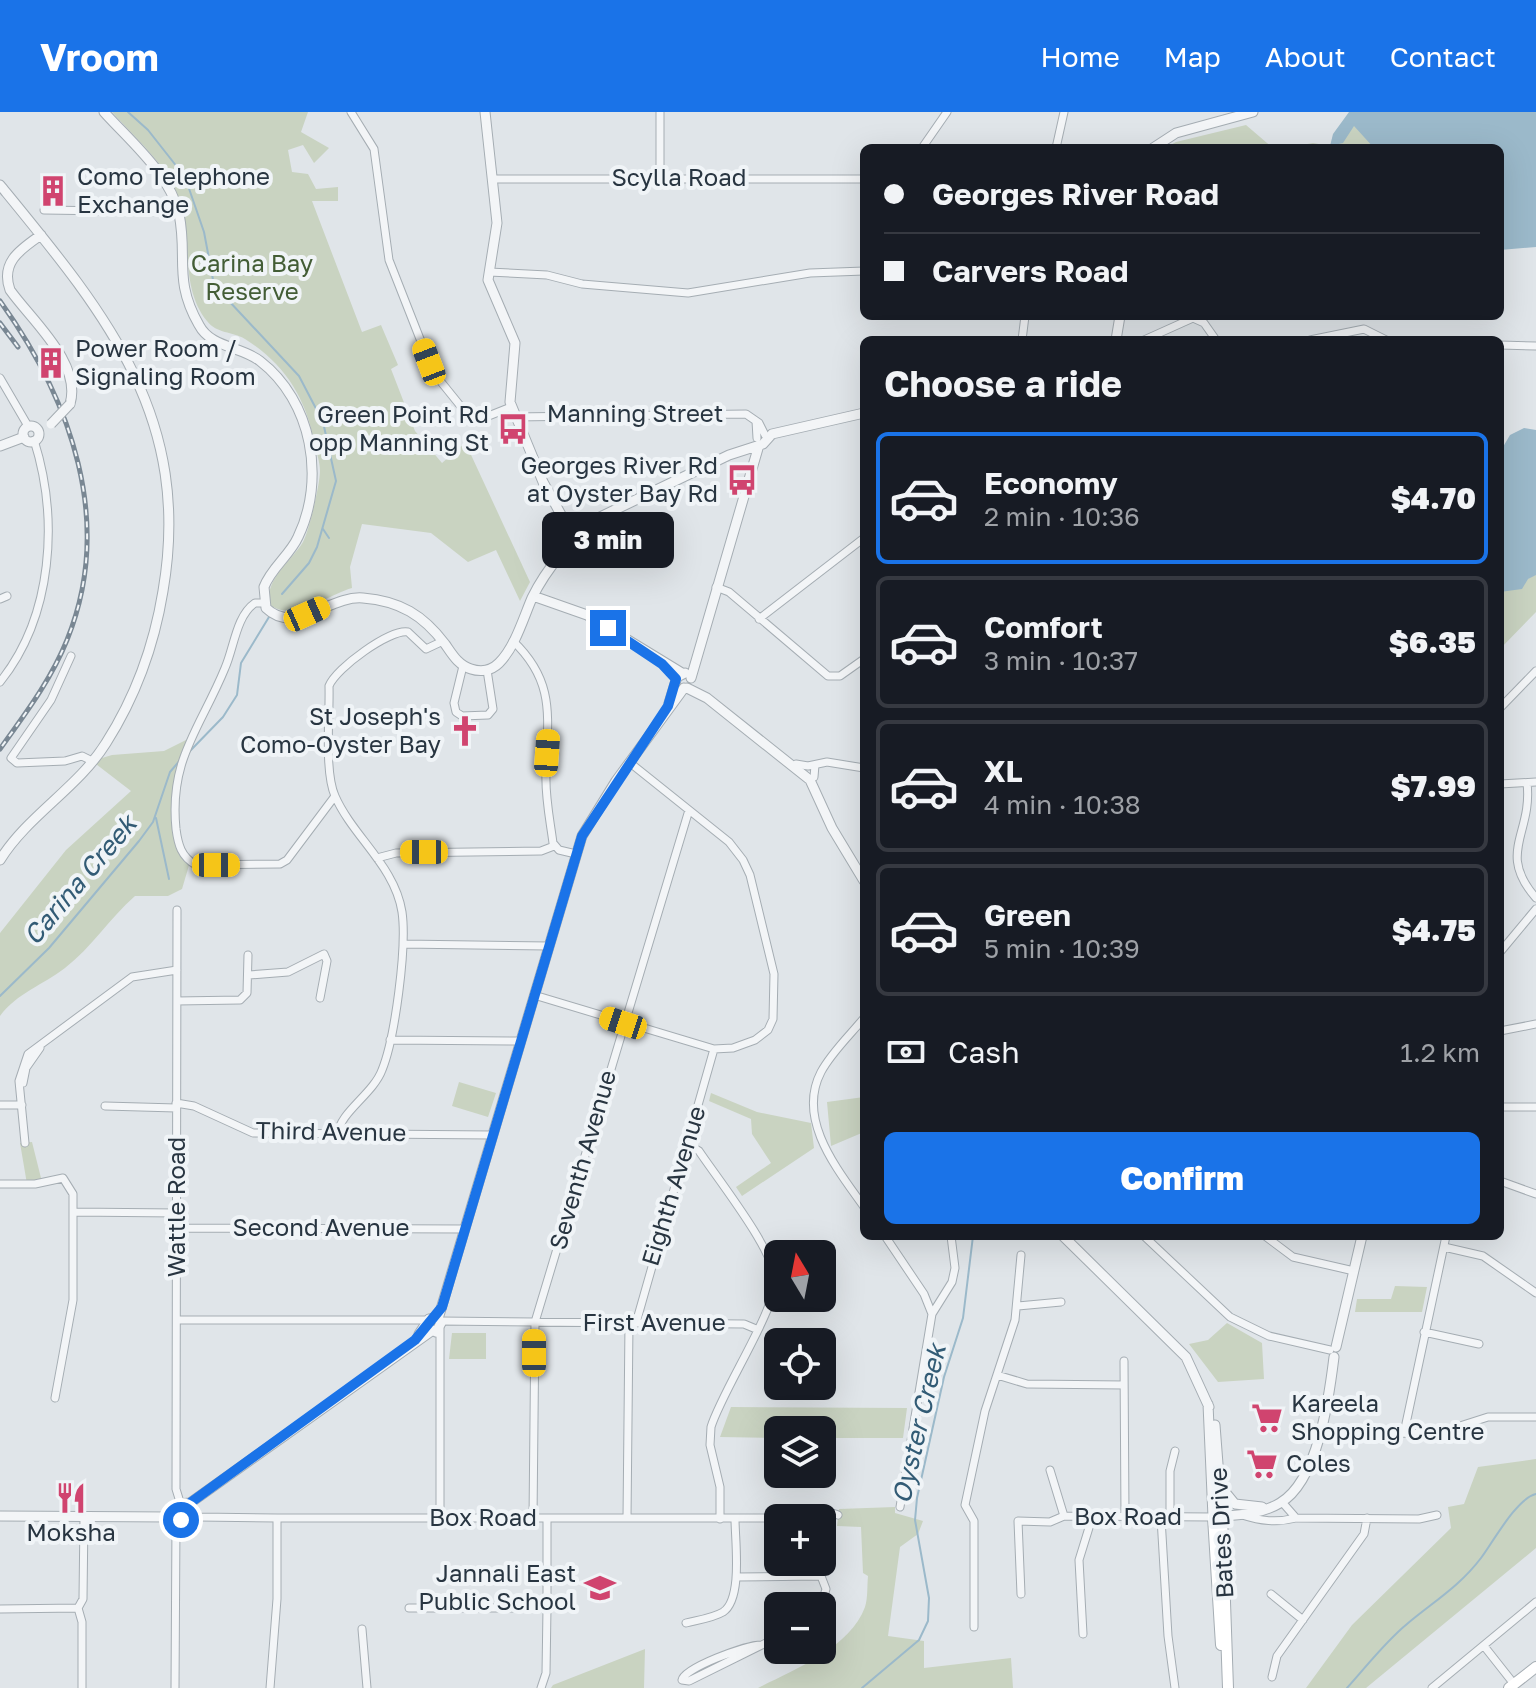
<!DOCTYPE html>
<meta charset="utf-8">
<style>
body{margin:0;font-family:"Golos Text",sans-serif;background:#20242c;color:#f1f3f6;height:100vh;display:flex;flex-direction:column;font-size:30px;white-space:nowrap}
*{box-sizing:border-box;margin:0}
p{font-size:26px;color:#9ea1a6}
.icon{flex:none;width:44px;height:44px;fill:none;stroke:currentColor;stroke-width:2;stroke-linecap:round;stroke-linejoin:round}
.map{position:relative;flex:1;overflow:hidden}
.details{position:absolute;left:860px;top:224px;width:644px;height:904px;display:flex;flex-direction:column;background:#171b24;border-radius:12px;box-shadow:0 8px 32px #0002}
.details>*{flex:none}
.guide{position:absolute;left:860px;top:32px;width:644px;height:176px;border-radius:12px;box-shadow:0 8px 32px #0002;display:grid;align-content:center;height:176px;padding:0 24px;background:#171b24}
.needle{width:52px;rotate:350deg}
.fabs{position:absolute;left:764px;top:1128px;display:grid;gap:16px}
.fabs a{display:grid;place-items:center;width:72px;height:72px;border-radius:12px;background:#171b24;box-shadow:0 8px 32px #0002;font-size:40px}
.end{position:absolute;width:36px;height:36px;margin:-18px;border:10px solid #1a73e8;background:#fff;box-shadow:0 0 0 4px #fff}
.from{border-radius:50%}
.bubble{position:absolute;height:56px;border-radius:12px;background:#171b24;box-shadow:0 8px 32px #0002;font-size:26px;font-weight:800;line-height:56px;text-align:center}
.car{position:absolute;width:24px;height:48px;margin:-24px -12px;border-radius:10px;box-shadow:0 0 6px 2px #0007;background:linear-gradient(#f5c518 24%,#345 0 40%,#f5c518 0 76%,#345 0 86%,#f5c518 0)}
.guide b{display:flex;align-items:center;gap:28px;height:76px;font-size:30px}
.guide b+b{border-top:2px solid #363941}
.guide i{width:20px;height:20px;background:#f1f3f6}
ul{padding:0;list-style:none}
li{display:flex;align-items:center;gap:24px;height:132px;margin:0 16px 12px;padding:0 8px;border:4px solid #363941;border-radius:12px}
li div{flex:1}
li b{display:block;font-size:30px}
li em{font-style:normal;font-weight:800}
li.active{border-color:#1a73e8}
li>.icon{width:72px;height:72px;stroke-width:1.5}
h2{padding:0 24px;font-size:36px;line-height:96px}
.pay{display:flex;align-items:center;gap:20px;height:88px;padding:0 24px;font-size:30px}
.pay p{margin-inline-start:auto}
.cta{display:flex;gap:16px;margin-top:auto;padding:16px 24px}
.cta a{flex:1;height:92px;border-radius:12px;background:#1a73e8;color:#fff;font-size:32px;font-weight:800;line-height:92px;text-align:center}
header{display:flex;align-items:center;gap:48px;box-sizing:border-box;height:112px;padding:0 40px;background:#1a73e8;color:#fff}
header strong{font-size:38px}
nav{display:flex;gap:44px;margin-inline-start:auto;font-size:28px}
.map>svg:first-child{display:block}
</style>
<header>
<strong>Vroom</strong>
<nav><a>Home</a><a>Map</a><a>About</a><a>Contact</a></nav>
</header>
<div class="map">
<svg width="1536" height="1576" viewBox="0 0 1536 1576">
<rect width="100%" height="100%" fill="#e0e5e9"/>
<path fill="#c9d3c1" d="M 112,0 L 308,0 L 301,20 L 329,36 L 314,51 L 303,33 L 288,38 L 292,60 L 308,62 L 316,77 L 338,75 L 338,89 L 312,89 L 362,220 L 381,213 L 398,253 L 391,257 L 415,319 L 442,351 L 474,323 L 466,332 L 530,470 L 520,489 L 496,438 L 468,450 L 431,421 L 362,412 L 350,455 L 352,476 C 328,483 291,511 269,492 C 266,465 290,451 303,430 C 309,419 320,372 320,359 C 320,350 316,338 314,329 C 305,284 284,252 245,227 C 232,219 217,222 207,209 C 179,175 193,125 179,86 C 167,53 135,26 112,0 Z
M 1354,3 L 1390,36 L 1284,36 L 1313,31 L 1330,34 L 1337,17 Z
M 1246,13 L 1273,36 L 1165,36 L 1176,30 Z
M 1533,463 L 1536,463 L 1536,500 L 1500,537 L 1500,480 L 1515,476 Z
M 190,626 L 178,660 L 177,728 L 190,750 L 182,777 L 168,784 L 135,784 C 109,807 92,835 65,856 C 43,873 17,881 0,904 L 0,821 L 66,738 L 131,679 L 92,649 L 112,643 L 164,639 Z
M 459,970 L 496,981 L 488,1005 L 452,994 Z
M 711,981 L 757,1000 L 811,1011 L 814,1036 L 742,1084 L 736,1075 L 771,1051 L 752,1022 L 751,1007 L 709,989 Z
M 864,985 L 864,1020 L 831,1034 L 827,990 Z
M 32,1030 L 42,1070 L 27,1072 L 20,1031 Z
M 1395,1174 L 1427,1175 L 1422,1200 L 1355,1200 L 1357,1187 L 1391,1187 Z
M 1227,1211 L 1262,1231 L 1264,1267 L 1218,1270 L 1189,1232 L 1208,1228 Z
M 452,1221 L 486,1221 L 486,1247 L 449,1247 Z
M 731,1295 L 907,1296 L 903,1326 L 822,1326 L 822,1318 L 778,1318 L 778,1326 L 720,1325 Z
M 1536,1347 L 1536,1436 L 1366,1576 L 1306,1576 L 1352,1513 L 1451,1416 L 1448,1395 L 1464,1392 L 1478,1355 Z
M 895,1395 L 895,1401 L 923,1409 L 918,1422 L 900,1435 L 888,1524 L 924,1529 L 924,1556 L 1011,1546 L 1013,1576 L 758,1576 C 793,1558 850,1536 865,1495 C 868,1486 867,1474 868,1464 L 863,1461 L 861,1415 L 837,1414 L 839,1397 Z
M 645,1537 L 644,1576 L 551,1576 L 553,1573 Z"/>
<path fill="#9bb9ca" d="M 1349,0 L 1536,0 L 1536,135 L 1500,138 L 1500,36 L 1374,36 L 1354,14 L 1343,31 L 1330,34 L 1333,22 Z
M 1524,316 L 1536,318 L 1536,463 L 1528,467 L 1522,477 L 1500,480 L 1500,340 L 1510,323 Z"/>
<g fill="none" stroke-linecap="round" stroke-linejoin="round">
<path stroke="#9bb9ca" stroke-width="2" d="M 128,0 L 148,18 L 185,65 L 204,120 L 214,173 L 299,264 L 323,310 L 336,369 L 317,435 L 309,451 L 282,482
M 323,417 L 329,426
M 189,640 L 223,605 L 237,583 L 241,551 L 269,505
M 156,706 L 169,767
M 0,884 L 49,836 L 139,729 L 153,710 L 170,660 L 181,647
M 862,1576 L 919,1528 L 928,1509 L 929,1486 L 915,1408 L 917,1386 L 944,1265 L 963,1206 L 973,1124
M 1347,1576 C 1366,1555 1385,1530 1407,1512 C 1433,1490 1459,1475 1481,1446 C 1493,1430 1517,1386 1536,1382"/>
<defs>
<path id="minor" d="M 351,0 L 374,37 L 389,148 L 433,260 L 471,307 L 481,307 L 511,295
M 922,36 L 947,0
M 1056,36 L 1064,0
M 660,66 L 660,0
M 493,67 L 864,67
M 44,98 L 178,100
M 489,160 L 547,163 L 582,172 L 688,181 L 810,161 L 864,159
M 1022,228 L 1025,204
M 1144,228 L 1193,206 L 1204,211 L 1216,228
M 1310,228 L 1364,217 L 1386,228
M 1500,233 L 1536,234
M 0,266 L 28,314
M 513,305 L 746,302 L 759,311 L 765,323
M 756,309 L 757,326
M 716,475 L 729,480 L 828,564 L 840,564 L 864,547
M 0,487 L 7,484
M 264,491 L 255,491 C 236,504 234,536 225,556 C 200,617 169,647 176,717 C 178,732 181,745 196,753 L 280,752 L 287,748 L 335,684
M 759,507 L 864,426
M 513,529 C 557,571 547,607 546,662 C 545,685 550,708 553,731 L 559,738 L 576,742
M 71,544 L 51,588 L 11,646 L 17,651 L 65,649 L 82,644 L 92,649
M 463,554 L 454,591 L 456,600 L 462,604 L 488,603 L 493,597 L 487,558
M 0,570 C 53,504 59,407 34,328
M 1500,596 L 1536,559
M 796,652 L 808,654 L 827,650 L 864,656
M 814,665 L 815,653
M 1527,671 C 1533,722 1496,740 1536,786
M 1500,672 L 1536,670
M 377,746 L 396,741 L 541,739 L 554,734
M 177,798 L 176,1377 L 180,1390
M 403,832 L 549,834
M 1501,839 L 1536,797
M 249,863 L 288,860 L 324,842 L 327,849 L 320,886
M 534,883 L 714,937 L 733,936 L 755,928 L 768,918 L 773,907 L 774,862 L 750,763 L 743,748 L 729,730 L 629,650
M 177,889 L 240,888 L 247,881 L 248,843
M 864,906 C 850,923 831,941 821,960 C 796,1008 838,1058 864,1095
M 1500,919 L 1536,912
M 390,928 L 520,929
M 23,971 L 26,956 L 40,936
M 176,991 L 194,994 L 253,1021 L 492,1023
M 0,993 L 22,993
M 105,994 L 176,996
M 1500,995 L 1536,995
M 338,1022 C 339,1001 373,982 382,958 C 395,926 407,835 402,800 C 395,754 353,725 335,684 C 324,659 330,603 329,574 C 336,556 390,517 408,520 L 426,537 L 443,529
M 25,1031 L 19,969 L 28,942 L 132,865 L 177,858
M 687,1032 L 699,1039 C 717,1066 774,1138 775,1167 C 777,1196 722,1279 711,1315 L 710,1333 L 720,1375 L 720,1407
M 1500,1069 L 1536,1082
M 0,1072 L 35,1072 L 63,1066 L 73,1082 L 73,1188 L 55,1286
M 73,1100 L 177,1101
M 177,1116 L 464,1117
M 885,1124 L 924,1182 L 932,1202
M 1144,1124 L 1230,1205 L 1269,1224 L 1330,1238
M 1265,1124 L 1293,1145 L 1354,1159
M 1444,1135 L 1483,1144 L 1536,1181
M 1018,1194 L 1061,1190
M 177,1208 L 428,1208
M 440,1209 L 744,1212 L 756,1217
M 636,1211 L 714,937
M 1424,1220 L 1479,1232
M 1124,1249 L 1125,1406
M 997,1263 L 1027,1272 L 1124,1273
M 1404,1321 L 1446,1124
M 1318,1322 L 1438,1321 L 1488,1305 L 1536,1305
M 1050,1358 L 1064,1404
M 1282,1390 L 1296,1406
M 900,1395 L 932,1202 L 952,1170 L 955,1156 L 951,1124
M 188,1402 L 199,1405 L 277,1406 L 778,1406
M 1242,1403 C 1261,1409 1276,1411 1296,1406 L 1419,1407 L 1437,1403
M 440,1406 L 440,1217
M 533,1406 L 535,1210 L 689,698
M 627,1406 L 629,1211
M 780,1406 C 794,1406 829,1398 838,1403
M 1161,1406 L 1168,1524 L 1175,1576
M 1170,1406 L 1170,1359 L 1175,1339
M 736,1465 L 821,1464 L 826,1477 L 821,1494
M 1021,1482 L 1018,1409 L 1050,1410 L 1064,1404 L 1213,1405
M 1271,1482 L 1303,1508
M 409,1496 L 547,1496 L 547,1406
M 0,1497 L 78,1496
M 686,1511 C 698,1508 713,1506 723,1500 C 743,1487 735,1429 735,1407
M 974,1515 L 974,1409 L 965,1393 L 985,1299 L 1015,1208 L 1021,1143
M 362,1517 L 367,1576
M 1083,1522 L 1079,1448 L 1092,1406
M 761,1533 C 746,1533 684,1556 682,1568 L 689,1569 L 778,1525
M 1484,1534 L 1514,1572
M 1272,1565 L 1277,1544 L 1364,1422 L 1367,1406
M 82,1576 L 82,1510 L 78,1496 L 83,1487 L 84,1405
M 175,1576 L 176,1410
M 270,1576 L 277,1487 L 277,1406
M 541,1576 L 546,1561 L 547,1496
M 1432,1576 L 1536,1490"/>
<path id="tertiary" d="M 104,0 C 130,29 170,62 179,102 C 188,145 173,168 199,213 C 211,236 241,234 260,249 C 312,289 326,367 298,425 C 290,443 271,456 264,475 L 266,496 C 295,524 330,483 363,486 C 400,489 423,503 445,532 C 452,542 458,553 471,557 C 480,560 491,559 499,551 C 515,535 523,507 532,486 C 546,457 572,426 598,406 L 729,343 L 763,332 L 772,322 L 864,301
M 485,0 L 497,111 L 488,168 L 515,231 L 510,290 L 543,370 L 575,428
M 1153,36 L 1176,21 L 1253,0
M 0,73 C 104,200 193,304 163,479 C 154,534 136,584 106,631 C 78,676 28,703 0,748
M 41,123 C 21,137 0,150 10,178 C 32,209 82,251 70,292
M 1116,228 L 1120,204
M23 322a8 8 0 1 1 16 0a8 8 0 1 1-16 0Z
M 0,334 L 24,325
M 533,484 L 587,503 L 682,561
M 691,566 L 759,333
M 687,576 L 707,586 L 810,668 L 832,716 L 864,769
M 669,591 L 677,565 L 685,561
M 1063,1124 L 1186,1245 L 1209,1295
M 438,1207 L 582,724 L 616,669 L 684,576
M 419,1222 L 429,1207 L 437,1206 L 441,1211 L 436,1220 L 426,1215
M 1336,1235 L 1362,1124
M 1208,1292 L 1213,1405 C 1235,1403 1260,1403 1280,1391 C 1318,1369 1329,1286 1334,1245
M 1215,1313 L 1222,1404
M 1221,1375 L 1235,1392 L 1262,1395
M 190,1391 L 430,1220
M 0,1404 L 171,1405
M 171,1405 L 176,1410 L 191,1397 L 190,1391
M 171,1405 L 178,1392 L 190,1391"/>
<path id="secondary" d="M 1222,1404 L 1228,1576
M 1213,1405 L 1221,1533
M 1509,1576 L 1536,1555"/>
</defs>
<use href="#minor" stroke="#a5adb3" stroke-width="9"/>
<use href="#tertiary" stroke="#a5adb3" stroke-width="11"/>
<use href="#secondary" stroke="#a5adb3" stroke-width="12"/>
<use href="#minor" stroke="#f3f5f7" stroke-width="7"/>
<use href="#tertiary" stroke="#f3f5f7" stroke-width="9"/>
<use href="#secondary" stroke="#fff" stroke-width="10"/>
<defs>
<path id="rail" d="M 0,189 C 71,288 115,410 67,528 C 51,568 25,602 0,637
M 0,211 L 18,235"/>
</defs>
<use href="#rail" stroke="#798793" stroke-width="5"/>
<use href="#rail" stroke="#f0f4f7" stroke-width="2" stroke-dasharray="6" stroke-linecap="butt"/>
<defs>
<path id="tertiary-bridge" d="M 51,312 L 70,292"/>
</defs>
<use href="#tertiary-bridge" stroke="#a5adb3" stroke-width="11" stroke-linecap="butt"/>
<use href="#tertiary-bridge" stroke="#f3f5f7" stroke-width="9"/>
</g>
<g fill="none" stroke-linecap="round" stroke-linejoin="round">
<path stroke="#1a73e8" stroke-width="10" d="M 181,1408 L 190,1399 L 190,1391 L 415,1228 L 442,1195 L 582,724 L 668,594 L 676,567 L 662,552 L 608,516"/>
</g>
<defs>
<symbol id="building-bare" viewBox="-9 -9 18 18"><path d="M-4-6H4V6H1V3H-1V6H-4ZM-2.5-4.3h1.7v1.8h-1.7ZM.8-4.3h1.7v1.8H.8ZM-2.5-1h1.7V.8h-1.7ZM.8-1h1.7V.8H.8Z" fill="#d0446f" stroke="#f0f4f7" stroke-width="2.5" paint-order="stroke"/></symbol>
<symbol id="bus-bare" viewBox="-9 -9 18 18"><path d="M-5-6H5V4H4V6H2V4H-2V6H-4V4H-5ZM-3.5-4V0h7V-4ZM-3.5 1.2v1.5H-2V1.2ZM2 1.2v1.5H3.5V1.2Z" fill="#d0446f" stroke="#f0f4f7" stroke-width="2.5" paint-order="stroke"/></symbol>
<symbol id="church-bare" viewBox="-9 -9 18 18"><path d="M-1.2-6h2.4v3.5h3.3v2.4h-3.3V6h-2.4V-.1h-3.3v-2.4h3.3Z" fill="#d0446f" stroke="#f0f4f7" stroke-width="2.5" paint-order="stroke"/></symbol>
<symbol id="supermarket-bare" viewBox="-9 -9 18 18"><path d="M-6-5.5h2.5l.6 2H6L4.5 2H-2.5L-4.4-4H-6ZM-1.5 3.2a1.3 1.3 0 1 0 .1 0ZM3 3.2a1.3 1.3 0 1 0 .1 0Z" fill="#d0446f" stroke="#f0f4f7" stroke-width="2.5" paint-order="stroke"/></symbol>
<symbol id="restaurant-bare" viewBox="-9 -9 18 18"><path d="M-5-6h1v4h1v-4h1v4h1v-4h1v5L-1.5 .5V6h-2V.5L-5-1ZM5-6V6H3V1.5H1.5Q1.5-4 5-6Z" fill="#d0446f" stroke="#f0f4f7" stroke-width="2.5" paint-order="stroke"/></symbol>
<symbol id="school-bare" viewBox="-9 -9 18 18"><path d="M0-5L7-2L0 1L-7-2ZM-4 1L0 2.5L4 1V4Q0 6-4 4Z" fill="#d0446f" stroke="#f0f4f7" stroke-width="2.5" paint-order="stroke"/></symbol>
</defs>
<g fill-rule="evenodd">
<use href="#building-bare" x="31" y="57" width="44" height="44"/>
<use href="#building-bare" x="29" y="229" width="44" height="44"/>
<use href="#bus-bare" x="491" y="295" width="44" height="44"/>
<use href="#bus-bare" x="720" y="346" width="44" height="44"/>
<use href="#church-bare" x="443" y="597" width="44" height="44"/>
<use href="#supermarket-bare" x="1245" y="1284" width="44" height="44"/>
<use href="#supermarket-bare" x="1240" y="1330" width="44" height="44"/>
<use href="#restaurant-bare" x="49" y="1364" width="44" height="44"/>
<use href="#school-bare" x="578" y="1454" width="44" height="44"/>
</g>
<g text-anchor="middle" stroke-width="8" stroke-linejoin="round" paint-order="stroke">
<g font-size="24" fill="#283541" stroke="#f0f4f7" text-anchor="start">
<text x="77" y="73">Como Telephone<tspan x="77" dy="28">Exchange</tspan></text>
<text x="75" y="245">Power Room /<tspan x="75" dy="28">Signaling Room</tspan></text>
<text x="489" y="311" text-anchor="end">Green Point Rd<tspan x="489" dy="28">opp Manning St</tspan></text>
<text x="718" y="362" text-anchor="end">Georges River Rd<tspan x="718" dy="28">at Oyster Bay Rd</tspan></text>
<text x="441" y="613" text-anchor="end">St Joseph's<tspan x="441" dy="28">Como-Oyster Bay</tspan></text>
<text x="1291" y="1300">Kareela<tspan x="1291" dy="28">Shopping Centre</tspan></text>
<text x="1286" y="1360">Coles</text>
<text x="71" y="1429" text-anchor="middle">Moksha</text>
<text x="576" y="1470" text-anchor="end">Jannali East<tspan x="576" dy="28">Public School</tspan></text>
</g>
<g font-size="24" fill="#283541" stroke="#f0f4f7">
<text x="679" y="74">Scylla Road</text>
<text x="635" y="310">Manning Street</text>
<text transform="translate(331 1020) rotate(1)" y="8">Third Avenue</text>
<text transform="translate(583 1048) rotate(-74)" y="8">Seventh Avenue</text>
<text transform="translate(674 1074) rotate(-73)" y="8">Eighth Avenue</text>
<text transform="translate(177 1095) rotate(-90)" y="8">Wattle Road</text>
<text x="321" y="1124">Second Avenue</text>
<text x="654" y="1219">First Avenue</text>
<text x="1128" y="1413">Box Road</text>
<text x="483" y="1414">Box Road</text>
<text transform="translate(1222 1421) rotate(-93)" y="8">Bates Drive</text>
</g>
<g font-size="24" fill="#435d36" stroke="#f0f4f7">
<text x="252" y="160">Carina Bay<tspan x="252" dy="28">Reserve</tspan></text>
</g>
<g font-size="26" font-style="italic" fill="#325b75" stroke="#f0f4f7">
<text transform="translate(80 768) rotate(-50)" y="9">Carina Creek</text>
<text transform="translate(919 1312) rotate(-77)" y="9">Oyster Creek</text>
</g>
</g>
</svg>
<div class="fabs">
<a><svg class="needle" viewBox="-14 -14 28 28"><path d="M0-13l5 13h-10z" fill="#e53935"/><path d="M0 13l5-13h-10z" fill="#9ea1a6"/></svg></a>
<a><svg class="icon" aria-label="locate" viewBox="0 0 24 24"><circle cx="12" cy="12" r="6"/><path d="M12 2v4M12 18v4M2 12h4M18 12h4"/></svg></a>
<a><svg class="icon" aria-label="layers" viewBox="0 0 24 24"><path d="M12 4l9 5-9 5-9-5zM3 14l9 5 9-5"/></svg></a>
<a>+</a>
<a>−</a>
</div>
<i class="end from" style="left:181px;top:1408px"></i>
<i class="end" style="left:608px;top:516px"></i>
<div class="bubble" style="left:542px;top:400px;width:132px">3 min</div>
<i class="car" style="left:429px;top:250px;rotate:339deg"></i>
<i class="car" style="left:307px;top:502px;rotate:66deg"></i>
<i class="car" style="left:547px;top:641px;rotate:4deg"></i>
<i class="car" style="left:424px;top:740px;rotate:270deg"></i>
<i class="car" style="left:216px;top:753px;rotate:90deg"></i>
<i class="car" style="left:623px;top:911px;rotate:288deg"></i>
<i class="car" style="left:534px;top:1241px;rotate:0deg"></i>
<div class="guide">
<b><i class="from"></i>Georges River Road</b>
<b><i></i>Carvers Road</b>
</div>
<section class="details">
<h2>Choose a ride</h2>
<ul>
<li class="active"><svg class="icon" aria-label="car" viewBox="0 0 24 24"><path d="M5 17H2v-5l4-1 3-4h7l3 4 3 1v5h-3M9 17h6M6 11h13"/><circle cx="7" cy="17" r="2"/><circle cx="17" cy="17" r="2"/></svg><div><b>Economy</b><p>2 min · 10:36</p></div><em>$4.70</em></li>
<li><svg class="icon" aria-label="car" viewBox="0 0 24 24"><path d="M5 17H2v-5l4-1 3-4h7l3 4 3 1v5h-3M9 17h6M6 11h13"/><circle cx="7" cy="17" r="2"/><circle cx="17" cy="17" r="2"/></svg><div><b>Comfort</b><p>3 min · 10:37</p></div><em>$6.35</em></li>
<li><svg class="icon" aria-label="car" viewBox="0 0 24 24"><path d="M5 17H2v-5l4-1 3-4h7l3 4 3 1v5h-3M9 17h6M6 11h13"/><circle cx="7" cy="17" r="2"/><circle cx="17" cy="17" r="2"/></svg><div><b>XL</b><p>4 min · 10:38</p></div><em>$7.99</em></li>
<li><svg class="icon" aria-label="car" viewBox="0 0 24 24"><path d="M5 17H2v-5l4-1 3-4h7l3 4 3 1v5h-3M9 17h6M6 11h13"/><circle cx="7" cy="17" r="2"/><circle cx="17" cy="17" r="2"/></svg><div><b>Green</b><p>5 min · 10:39</p></div><em>$4.75</em></li>
</ul>
<div class="pay"><svg class="icon" aria-label="cash" viewBox="0 0 24 24"><path d="M3 7h18v10H3z"/><circle cx="12" cy="12" r="2"/></svg>Cash<p>1.2 km</p></div>
<div class="cta"><a>Confirm</a></div>
</section>
</div>
